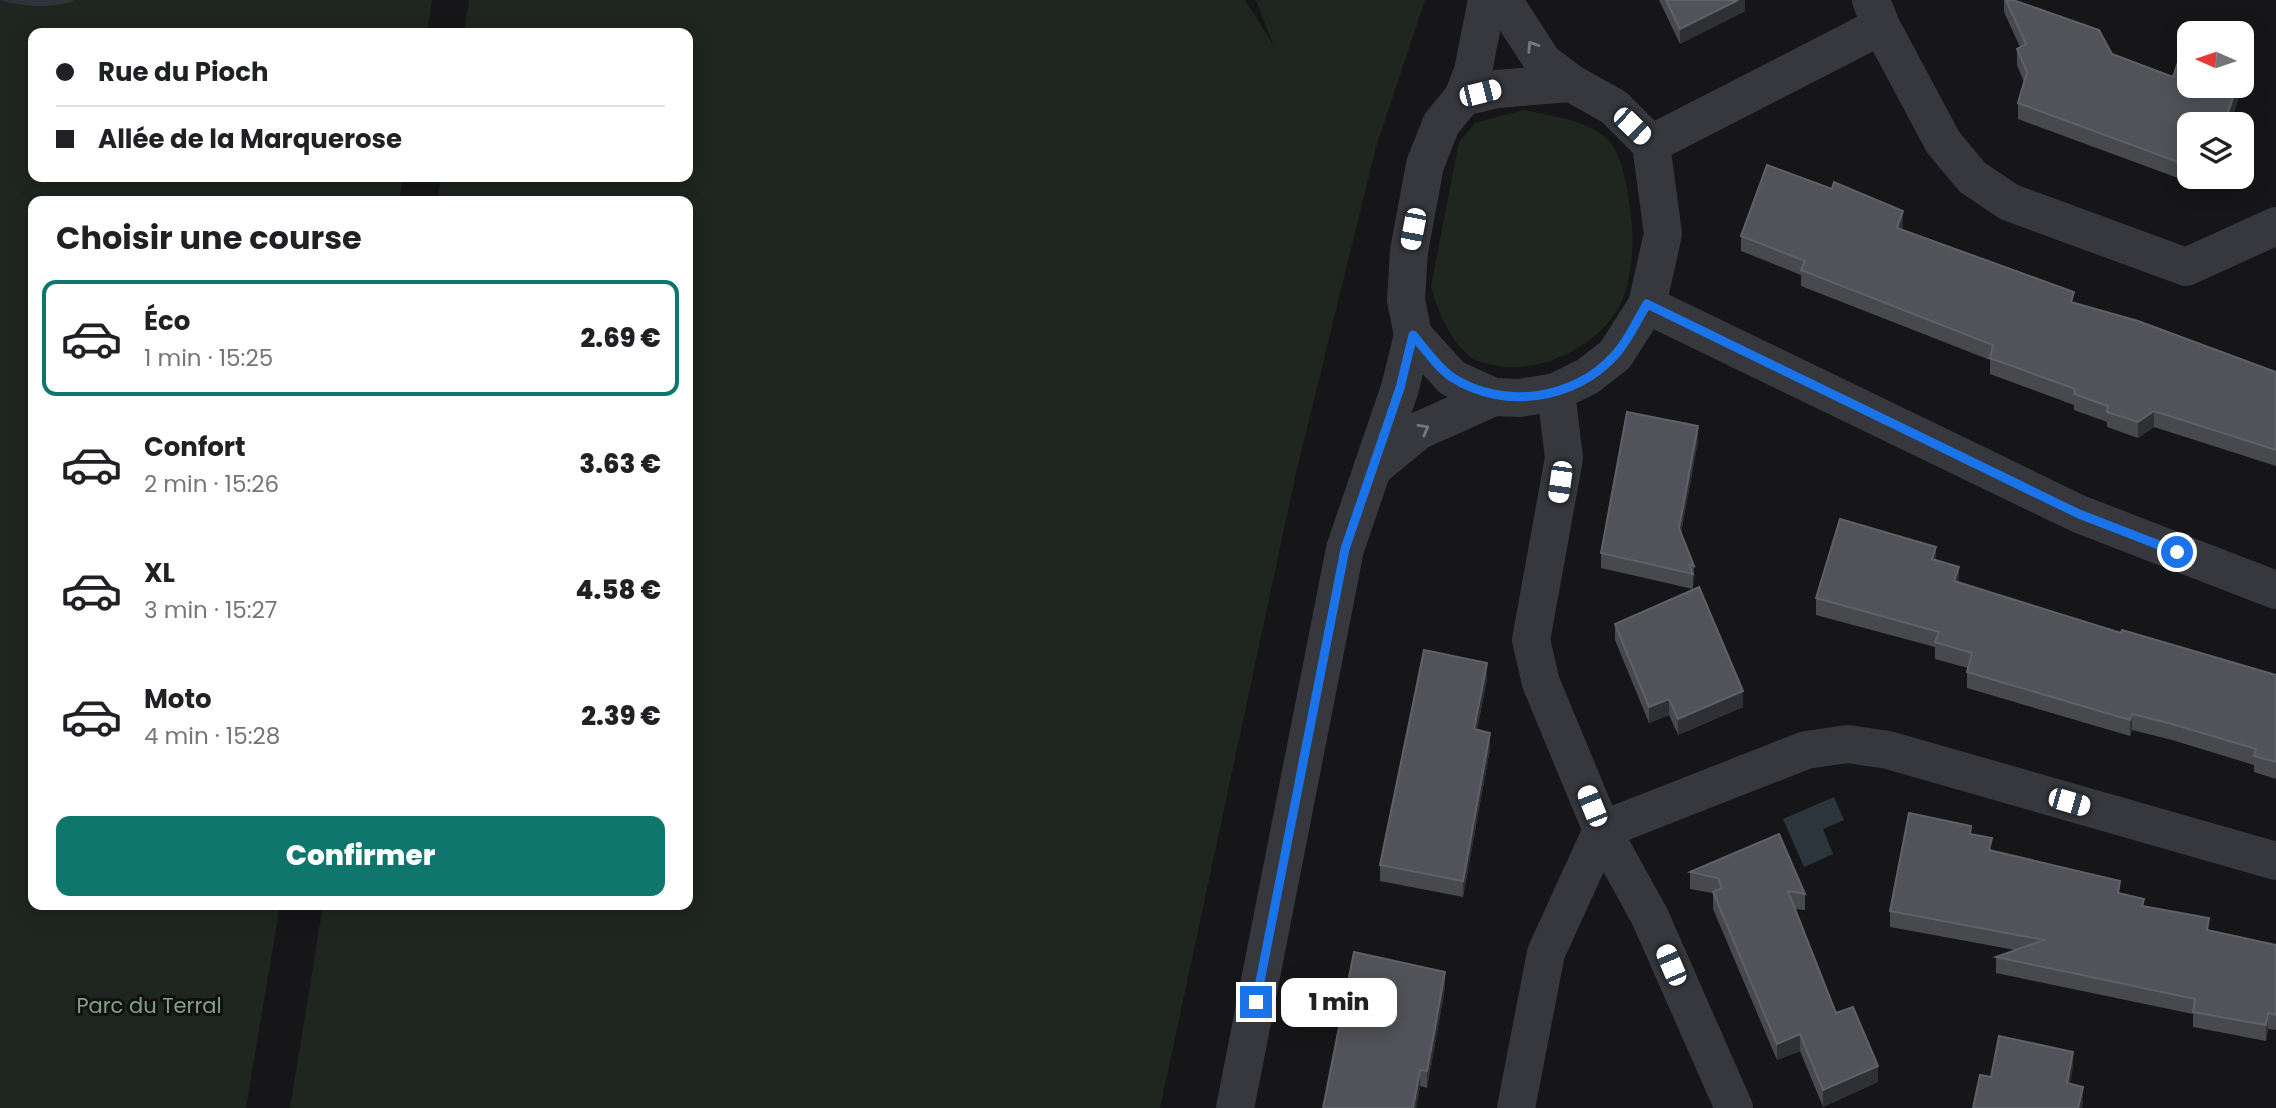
<!DOCTYPE html>
<html lang="fr">
<meta charset="utf-8">
<style>
body{margin:0;font-family:Poppins,sans-serif;background:#f6f6f6;color:#202124;height:100vh;display:flex;flex-direction:column;font-size:26px;white-space:nowrap}
*{box-sizing:border-box;margin:0}
p{font-size:23px;color:#757577}
.icon{flex:none;width:38px;height:38px;fill:none;stroke:currentColor;stroke-width:2;stroke-linecap:round;stroke-linejoin:round}
.map{position:relative;flex:1;overflow:hidden}
.drawer{position:absolute;left:28px;top:196px;width:665px;height:714px;display:flex;flex-direction:column;background:#fff;border-radius:14px;box-shadow:0 4px 18px #0003}
.drawer>*{flex:none}
.banner{position:absolute;left:28px;top:28px;width:665px;height:154px;border-radius:14px;box-shadow:0 4px 18px #0003;display:grid;align-content:center;height:154px;padding:0 28px;background:#fff}
.needle{width:46px;rotate:273deg}
.fabs{position:absolute;left:2177px;top:21px;display:grid;gap:14px}
.fabs a{display:grid;place-items:center;width:77px;height:77px;border-radius:14px;background:#fff;box-shadow:0 4px 18px #0003;font-size:35px}
.end{position:absolute;width:32px;height:32px;margin:-16px;border:9px solid #1a73e8;background:#fff;box-shadow:0 0 0 4px #fff}
.from{border-radius:50%}
.bubble{position:absolute;height:49px;border-radius:14px;background:#fff;box-shadow:0 4px 18px #0003;font-size:23px;font-weight:800;line-height:49px;text-align:center}
.car{position:absolute;width:21px;height:42px;margin:-21px -10px;border-radius:9px;box-shadow:0 0 5px 2px #0007;background:linear-gradient(#fff 24%,#345 0 40%,#fff 0 76%,#345 0 86%,#fff 0)}
.banner b{display:flex;align-items:center;gap:24px;height:66px;font-size:26px}
.banner b+b{border-top:2px solid #e0e0e0}
.banner i{width:18px;height:18px;background:#202124}
ul{padding:0;list-style:none}
li{display:flex;align-items:center;gap:21px;height:116px;margin:0 14px 10px;padding:0 14px;border:4px solid transparent;border-radius:14px}
li div{flex:1}
li b{display:block;font-size:26px}
li em{font-style:normal;font-weight:800}
li.on{border-color:#0f766e}
li>.icon{width:63px;height:63px;stroke-width:1.5}
h2{padding:0 28px;font-size:32px;line-height:84px}
.cta{display:flex;gap:14px;margin-top:auto;padding:14px 28px}
.cta a{flex:1;height:80px;border-radius:14px;background:#0f766e;color:#fff;font-size:28px;font-weight:800;line-height:80px;text-align:center}
.map>svg:first-child{display:block}
</style>
<div class="map">
<svg width="2276" height="1108" viewBox="0 0 2276 1108">
<rect width="100%" height="100%" fill="#161618"/>
<path fill="#1e261f" d="M 0,0 L 432,0 L 427,33 L 33,33 L 33,177 L 403,177 L 399,201 L 33,201 L 33,905 L 280,905 L 246,1108 L 0,1108 Z
M 469,0 L 1245,0 L 1274,46 L 1256,0 L 1425,0 L 1376,147 L 1296,473 L 1160,1108 L 290,1108 L 323,905 L 688,905 L 688,201 L 437,201 L 441,177 L 688,177 L 688,33 L 464,33 Z
M 1523,110 C 1548,115 1578,119 1600,133 C 1618,144 1625,174 1628,194 C 1634,227 1635,263 1624,295 C 1608,343 1541,376 1494,365 C 1487,363 1478,362 1473,359 C 1450,342 1438,312 1431,286 L 1459,142 L 1475,123 Z"/>
<path fill="#2c353c" d="M 1,0 L 75,0 C 54,9 22,7 1,0 Z
M 1834,797 L 1844,820 L 1823,829 L 1833,854 L 1804,867 L 1783,819 Z"/>
<g fill="none" stroke-linecap="round" stroke-linejoin="round">
<path stroke="#37383d" stroke-width="38" d="M 1503,0 L 1543,62 L 1571,83 L 1614,107 L 1651,144 L 1663,234 L 1647,305 L 1615,355 L 1588,376 L 1556,392 L 1520,398 L 1494,397 L 1452,378 L 1413,335 L 1406,300 L 1409,251 L 1425,165 L 1441,124 L 1463,97 L 1497,89 L 1571,83
M 1881,26 L 1943,142 L 1972,177 L 2009,202 L 2186,267 L 2276,226
M 1463,97 L 1473,71 L 1487,0
M 1651,144 L 1881,26 L 1871,0
M 1647,305 L 2079,514 L 2276,590
M 1556,392 L 1564,458 L 1531,640 L 1541,683 L 1602,830 L 1650,917 L 1734,1108
M 1372,469 L 1418,431 L 1494,397
M 1235,1108 L 1345,549 L 1400,388 L 1413,335
M 1516,1108 L 1546,953 L 1602,830 L 1806,750 L 1848,744 L 1888,750 L 2276,861"/>
</g>
<path fill="#47494d" d="M 1659,0 L 1745,0 L 1745,11 L 1680,44 Z
M 2004,0 L 2013,0 L 2112,54 L 2173,77 L 2240,86 L 2240,95 L 2189,124 L 2189,166 L 2183,164 L 2178,178 L 2018,119 L 2018,103 L 2024,82 L 2017,65 L 2017,49 L 2020,47 L 2004,12 Z
M 1903,227 L 1902,230 L 2074,303 L 2276,372 L 2276,466 L 2154,427 L 2138,438 L 2107,427 L 2107,422 L 2074,410 L 2074,405 L 1990,374 L 1990,360 L 1801,286 L 1801,275 L 1741,251 L 1741,236 Z
M 1698,441 L 1681,533 L 1694,566 L 1693,589 L 1601,568 L 1601,553 Z
M 1936,560 L 1959,582 L 2121,633 L 2276,675 L 2276,779 L 2254,772 L 2254,765 L 2172,740 L 2132,730 L 2130,736 L 1967,688 L 1967,672 L 1968,668 L 1935,659 L 1935,647 L 1816,615 L 1816,598 Z
M 1615,624 L 1743,707 L 1678,735 L 1669,715 L 1649,723 L 1615,640 Z
M 1487,679 L 1477,730 L 1490,749 L 1463,897 L 1380,881 L 1380,865 Z
M 1971,834 L 1992,850 L 2120,894 L 2144,906 L 2209,930 L 2276,945 L 2276,1030 L 2268,1029 L 2266,1041 L 2193,1027 L 2193,1014 L 1996,973 L 1996,957 L 2015,950 L 1890,927 L 1890,911 Z
M 1690,872 L 1805,894 L 1805,910 L 1795,909 L 1836,1013 L 1878,1082 L 1823,1107 L 1800,1051 L 1777,1060 L 1713,909 L 1713,893 L 1690,889 Z
M 1445,988 L 1427,1088 L 1420,1086 L 1416,1108 L 1323,1108 Z"/>
<path fill="#2f3033" d="M 1738,0 L 1745,0 L 1745,11 L 1680,44 L 1680,29 Z
M 2237,86 L 2240,86 L 2240,95 L 2230,124 L 2224,124 Z
M 2183,148 L 2183,164 L 2178,178 L 2178,162 Z
M 1903,211 L 1903,227 L 1897,243 L 1897,228 Z
M 2154,411 L 2154,427 L 2138,438 L 2138,422 Z
M 1698,426 L 1698,441 L 1679,543 L 1679,528 Z
M 1936,547 L 1936,563 L 1932,559 Z
M 1959,567 L 1959,583 L 1954,581 Z
M 1487,663 L 1487,679 L 1474,745 L 1474,729 Z
M 1743,691 L 1743,707 L 1678,735 L 1678,719 Z
M 1669,699 L 1669,715 L 1649,723 L 1649,707 Z
M 2132,714 L 2132,730 L 2130,736 L 2130,720 Z
M 1490,733 L 1490,749 L 1463,897 L 1463,881 Z
M 1445,972 L 1445,988 L 1427,1088 L 1427,1071 Z
M 2268,1013 L 2268,1029 L 2266,1041 L 2266,1025 Z
M 1800,1034 L 1800,1051 L 1777,1060 L 1777,1044 Z
M 2073,1052 L 2073,1068 L 2067,1099 L 2067,1083 Z
M 1878,1066 L 1878,1082 L 1823,1107 L 1823,1090 Z
M 1420,1070 L 1420,1086 L 1416,1108 L 1413,1108 Z
M 2083,1087 L 2083,1103 L 2082,1108 L 2078,1108 Z"/>
<path fill="#525359" stroke="#5f6168" stroke-width="2" d="M 1666,0 L 1738,0 L 1680,29 Z
M 2006,0 L 2013,0 L 2099,30 L 2112,54 L 2173,77 L 2179,59 L 2189,62 L 2189,86 L 2237,86 L 2224,124 L 2189,124 L 2189,151 L 2183,148 L 2178,162 L 2018,103 L 2027,72 L 2017,49 L 2026,44 Z
M 1767,165 L 1832,189 L 1834,182 L 1903,211 L 1897,228 L 2074,292 L 2071,302 L 2138,321 L 2276,372 L 2276,450 L 2154,411 L 2138,422 L 2107,412 L 2108,406 L 2074,394 L 2075,389 L 1990,358 L 1993,345 L 1801,270 L 1805,261 L 1741,236 Z
M 1627,412 L 1698,426 L 1679,528 L 1694,566 L 1689,564 L 1693,574 L 1601,553 Z
M 1840,519 L 1936,547 L 1932,559 L 1959,567 L 1954,581 L 2121,633 L 2122,630 L 2276,675 L 2276,762 L 2254,756 L 2256,749 L 2172,724 L 2132,714 L 2130,720 L 1967,672 L 1972,653 L 1935,642 L 1939,632 L 1816,598 Z
M 1699,587 L 1743,691 L 1678,719 L 1669,699 L 1649,707 L 1615,624 Z
M 1424,650 L 1487,663 L 1474,729 L 1490,733 L 1463,881 L 1380,865 Z
M 1909,813 L 1971,826 L 1970,834 L 1992,838 L 1989,850 L 2120,881 L 2118,893 L 2144,899 L 2142,906 L 2209,918 L 2207,930 L 2276,945 L 2276,1015 L 2268,1013 L 2266,1025 L 2193,1012 L 2195,999 L 1996,957 L 2044,940 L 1890,911 Z
M 1779,834 L 1805,894 L 1788,891 L 1836,1013 L 1853,1007 L 1878,1066 L 1823,1090 L 1800,1034 L 1777,1044 L 1713,892 L 1722,888 L 1718,878 L 1690,872 Z
M 1354,952 L 1445,972 L 1427,1071 L 1420,1070 L 1413,1108 L 1323,1108 Z
M 1999,1036 L 2073,1052 L 2067,1083 L 2083,1087 L 2078,1108 L 1973,1108 L 1980,1075 L 1991,1077 Z"/>
<defs><path id="oneway-chevron" d="M-2-3.5L2.5 0L-2 3.5" fill="none" stroke-width="1.6" stroke-linecap="round" stroke-linejoin="round" transform="scale(1.75)"/></defs>
<g stroke="#757881">
<use href="#oneway-chevron" transform="translate(1532 46) rotate(-123)"/>
<use href="#oneway-chevron" transform="translate(1424 429) rotate(-29)"/>
</g>
<g fill="none" stroke-linecap="round" stroke-linejoin="round">
<path stroke="#1a73e8" stroke-width="9" d="M 1256,1002 L 1345,549 L 1400,388 L 1413,335 C 1425,349 1438,368 1453,378 C 1504,410 1575,400 1615,355 C 1628,341 1637,320 1647,304 L 2079,514 L 2177,552"/>
</g>
<g text-anchor="middle" stroke-width="6" stroke-linejoin="round" paint-order="stroke">
<g font-size="21" fill="#7fa381" stroke="#111113">
<text x="149" y="1013">Parc du Terral</text>
</g>
</g>
</svg>
<div class="fabs">
<a><svg class="needle" viewBox="-14 -14 28 28"><path d="M0-13l5 13h-10z" fill="#e53935"/><path d="M0 13l5-13h-10z" fill="#757577"/></svg></a>
<a><svg class="icon" aria-label="layers" viewBox="0 0 24 24"><path d="M12 4l9 5-9 5-9-5zM3 14l9 5 9-5"/></svg></a>
</div>
<i class="end from" style="left:2177px;top:552px"></i>
<i class="end" style="left:1256px;top:1002px"></i>
<div class="bubble" style="left:1281px;top:978px;width:116px">1 min</div>
<i class="car" style="left:1480px;top:93px;rotate:76deg"></i>
<i class="car" style="left:1632px;top:126px;rotate:134deg"></i>
<i class="car" style="left:1413px;top:229px;rotate:191deg"></i>
<i class="car" style="left:1560px;top:482px;rotate:188deg"></i>
<i class="car" style="left:2069px;top:802px;rotate:106deg"></i>
<i class="car" style="left:1592px;top:806px;rotate:338deg"></i>
<i class="car" style="left:1671px;top:965px;rotate:337deg"></i>
<div class="banner">
<b><i class="from"></i>Rue du Pioch</b>
<b><i></i>Allée de la Marquerose</b>
</div>
<section class="drawer">
<h2>Choisir une course</h2>
<ul>
<li class="on"><svg class="icon" aria-label="car" viewBox="0 0 24 24"><path d="M5 17H2v-5l4-1 3-4h7l3 4 3 1v5h-3M9 17h6M6 11h13"/><circle cx="7" cy="17" r="2"/><circle cx="17" cy="17" r="2"/></svg><div><b>Éco</b><p>1 min · 15:25</p></div><em>2.69 €</em></li>
<li><svg class="icon" aria-label="car" viewBox="0 0 24 24"><path d="M5 17H2v-5l4-1 3-4h7l3 4 3 1v5h-3M9 17h6M6 11h13"/><circle cx="7" cy="17" r="2"/><circle cx="17" cy="17" r="2"/></svg><div><b>Confort</b><p>2 min · 15:26</p></div><em>3.63 €</em></li>
<li><svg class="icon" aria-label="car" viewBox="0 0 24 24"><path d="M5 17H2v-5l4-1 3-4h7l3 4 3 1v5h-3M9 17h6M6 11h13"/><circle cx="7" cy="17" r="2"/><circle cx="17" cy="17" r="2"/></svg><div><b>XL</b><p>3 min · 15:27</p></div><em>4.58 €</em></li>
<li><svg class="icon" aria-label="car" viewBox="0 0 24 24"><path d="M5 17H2v-5l4-1 3-4h7l3 4 3 1v5h-3M9 17h6M6 11h13"/><circle cx="7" cy="17" r="2"/><circle cx="17" cy="17" r="2"/></svg><div><b>Moto</b><p>4 min · 15:28</p></div><em>2.39 €</em></li>
</ul>
<div class="cta"><a>Confirmer</a></div>
</section>
</div>
